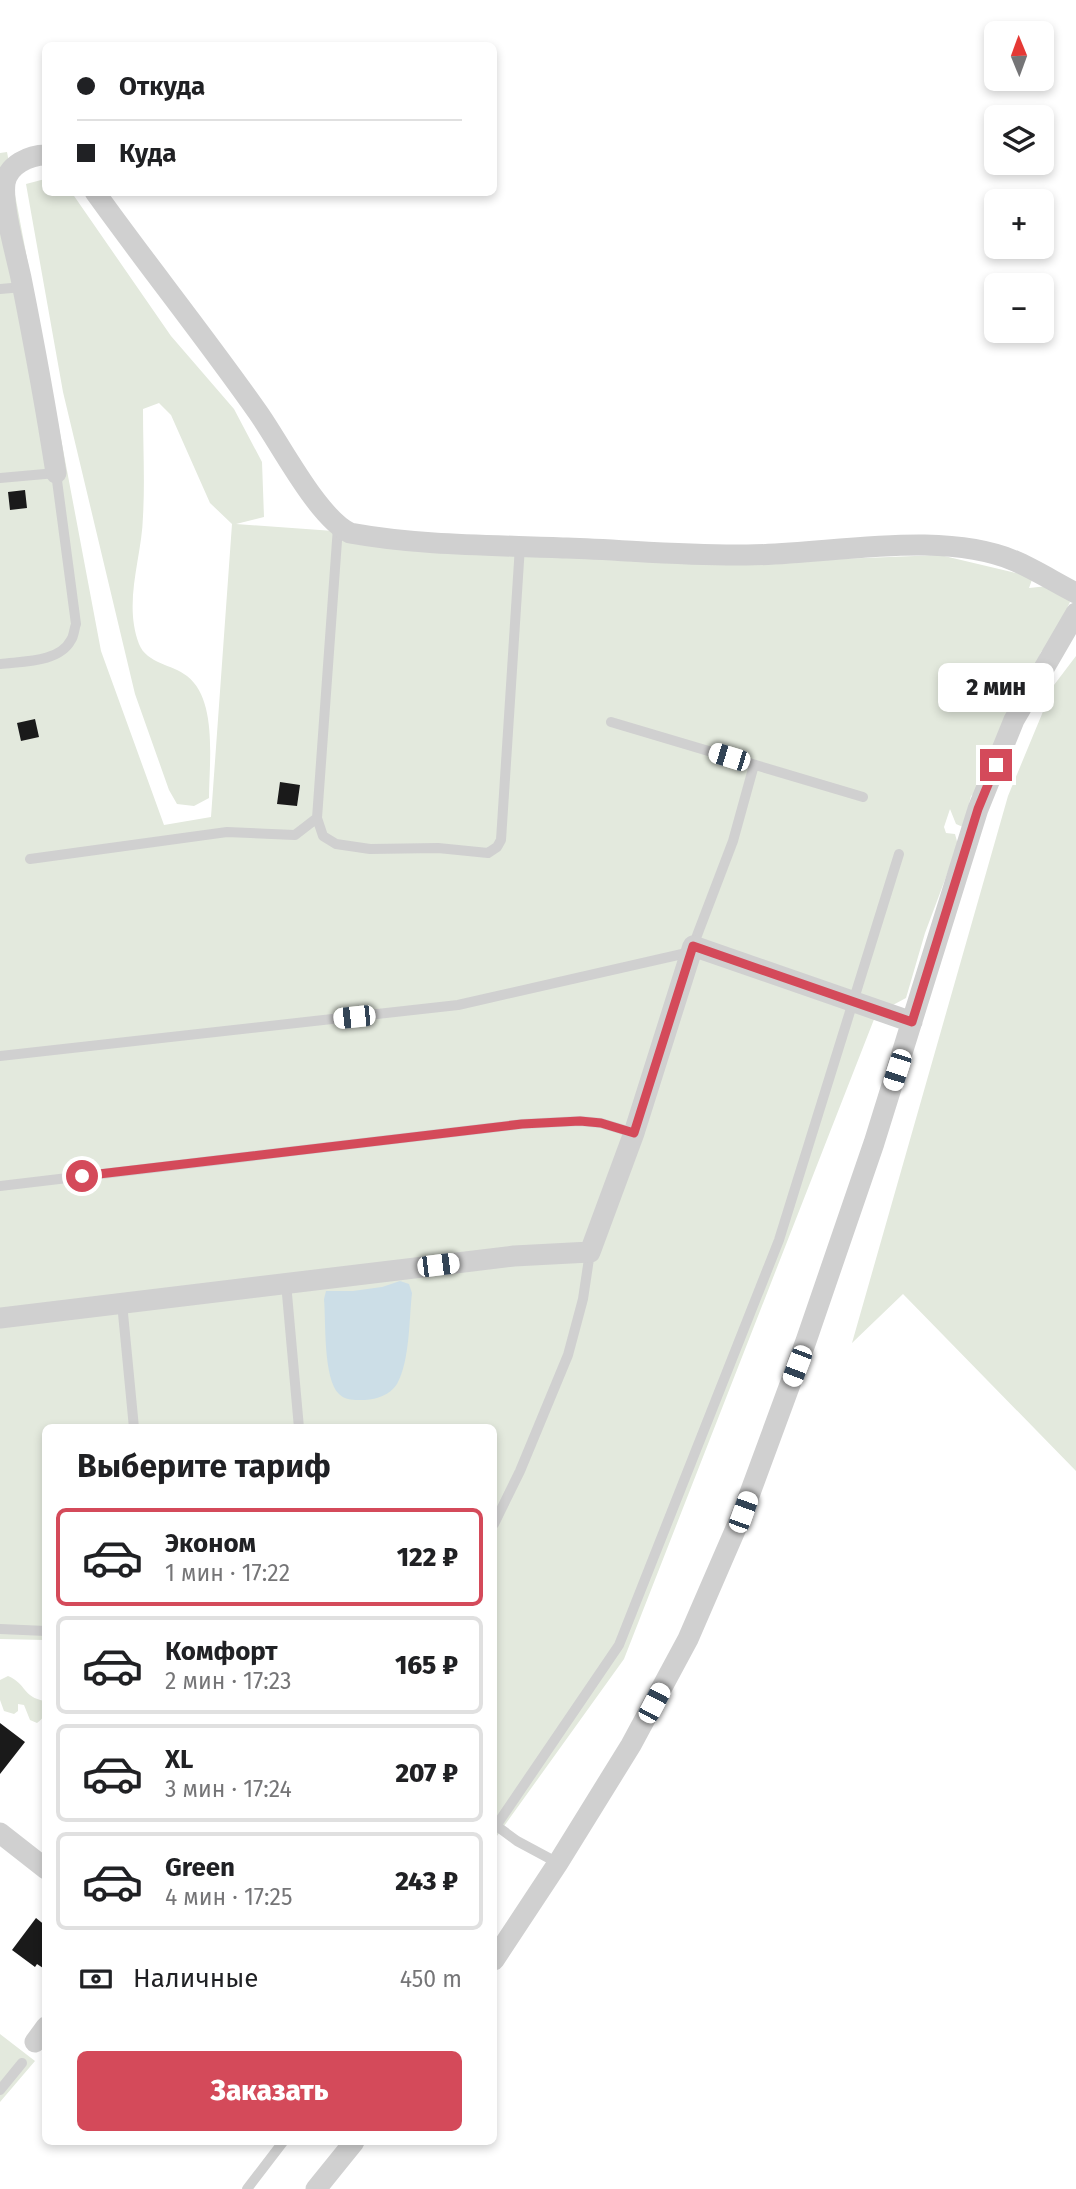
<!DOCTYPE html>
<html lang="ru">
<meta charset="utf-8">
<style>
body{margin:0;font-family:"Fira Sans",sans-serif;background:#f2f2f2;color:#202124;height:100vh;display:flex;flex-direction:column;font-size:26px;white-space:nowrap}
*{box-sizing:border-box;margin:0}
p{font-size:23px;color:#757577}
.icon{flex:none;width:38px;height:38px;fill:none;stroke:currentColor;stroke-width:2;stroke-linecap:round;stroke-linejoin:round}
.map{position:relative;flex:1;overflow:hidden}
.sheet{position:absolute;left:42px;top:1424px;width:455px;height:721px;display:flex;flex-direction:column;background:#fff;border-radius:10px;box-shadow:0 4px 10px #0003}
.sheet>*{flex:none}
.hud{position:absolute;left:42px;top:42px;width:455px;height:154px;border-radius:10px;box-shadow:0 4px 10px #0003;display:grid;align-content:center;height:154px;padding:0 35px;background:#fff}
.needle{width:46px;rotate:359deg}
.controls{position:absolute;left:984px;top:21px;display:grid;gap:14px}
.controls a{display:grid;place-items:center;width:70px;height:70px;border-radius:10px;background:#fff;box-shadow:0 4px 10px #0003;font-size:35px}
.end{position:absolute;width:32px;height:32px;margin:-16px;border:9px solid #d44a5a;background:#fff;box-shadow:0 0 0 4px #fff}
.from{border-radius:50%}
.bubble{position:absolute;height:49px;border-radius:10px;background:#fff;box-shadow:0 4px 10px #0003;font-size:23px;font-weight:800;line-height:49px;text-align:center}
.car{position:absolute;width:21px;height:42px;margin:-21px -10px;border-radius:9px;box-shadow:0 0 5px 2px #0007;background:linear-gradient(#fff 24%,#345 0 40%,#fff 0 76%,#345 0 86%,#fff 0)}
.hud b{display:flex;align-items:center;gap:24px;height:66px;font-size:26px}
.hud b+b{border-top:2px solid #e0e0e0}
.hud i{width:18px;height:18px;background:#202124}
ul{padding:0;list-style:none}
li{display:flex;align-items:center;gap:21px;height:98px;margin:0 14px 10px;padding:0 21px;border:4px solid #e0e0e0;border-radius:10px}
li div{flex:1}
li b{display:block;font-size:26px}
li em{font-style:normal;font-weight:800}
li.current{border-color:#d44a5a}
li>.icon{width:63px;height:63px;stroke-width:1.5}
h2{padding:0 35px;font-size:32px;line-height:84px}
.pay{display:flex;align-items:center;gap:18px;height:77px;padding:0 35px;font-size:26px}
.pay p{margin-inline-start:auto}
.primary-button{display:flex;gap:14px;margin-top:auto;padding:14px 35px}
.primary-button a{flex:1;height:80px;border-radius:10px;background:#d44a5a;color:#fff;font-size:28px;font-weight:800;line-height:80px;text-align:center}
.map>svg:first-child{display:block}
</style>
<div class="map">
<svg width="1076" height="2189" viewBox="0 0 1076 2189">
<rect width="100%" height="100%" fill="#fff"/>
<path fill="#e3e9dd" d="M 7,152 L 101,651 L 164,825 L 211,817 L 232,524 L 210,503 L 171,415 L 159,403 L 143,409 C 143,445 145,481 143,516 C 142,558 123,602 139,644 C 147,664 172,664 187,676 C 218,700 209,763 209,798 L 194,806 L 177,804 L 169,790 L 135,694 L 63,392 L 26,184 L 45,179 L 46,192 L 72,193 L 171,336 L 234,409 L 262,462 L 264,517 L 236,524 L 763,562 L 940,555 L 1033,577 L 1029,588 L 1048,586 L 1066,594 L 1070,602 C 1066,610 1064,617 1061,624 C 1057,632 1051,634 1050,644 L 1041,652 L 1037,663 L 1024,676 L 996,742 L 982,787 L 971,796 L 963,827 L 956,824 L 950,809 L 944,827 L 946,833 L 955,834 L 958,845 L 925,933 L 906,998 L 891,1006 L 880,1004 L 624,1659 L 494,1840 L 494,1428 L 46,1428 L 45,1640 L 0,1639 L 0,153 Z
M 1076,656 L 1076,1471 L 903,1294 L 852,1343 L 1008,796 L 1054,685 Z
M 8,1676 C 27,1684 22,1697 45,1701 C 46,1711 46,1717 37,1723 L 30,1720 L 24,1705 L 18,1704 L 18,1711 L 14,1714 L 4,1711 L 0,1700 L 0,1680 Z
M 0,2034 L 35,2061 L 0,2102 Z"/>
<path fill="#ccdee7" d="M 400,1281 L 409,1284 L 412,1293 C 409,1319 410,1361 397,1384 C 390,1395 377,1399 365,1400 C 355,1400 346,1401 339,1394 C 323,1379 326,1321 324,1299 L 326,1291 L 353,1291 L 382,1287 Z"/>
<path fill="#1a1a1a" d="M 25,490 L 27,508 L 10,510 L 8,492 Z
M 35,719 L 39,737 L 21,741 L 17,723 Z
M 280,782 L 300,785 L 297,806 L 277,804 Z
M 0,1723 L 25,1742 L 0,1774 Z
M 36,1918 L 46,1926 L 46,1970 L 37,1964 L 35,1967 L 12,1950 Z"/>
<g fill="none" stroke-linecap="round" stroke-linejoin="round">
<path stroke="#d0d0d0" stroke-width="10" d="M 0,289 L 23,287
M 0,478 L 56,473 L 76,624 C 74,629 74,636 71,640 C 59,663 22,661 0,664
M 338,527 L 317,818 L 323,836 L 336,844 L 370,849 L 438,848 L 488,853 L 497,847 L 501,840 L 520,546
M 611,722 L 863,797
M 30,859 L 227,832 L 295,835 L 317,818
M 693,946 L 733,841 L 754,765
M 0,1056 L 458,1005 L 691,952
M 0,1186 L 522,1124 L 580,1121 L 601,1123 L 634,1133
M 286,1283 L 299,1428
M 122,1303 L 134,1428
M 494,1524 L 520,1471 L 568,1355 L 583,1299 L 590,1252
M 0,1629 L 46,1631
M 494,1824 L 517,1841 L 558,1863
M 496,1826 L 619,1645 L 779,1240 L 899,854
M 0,2090 L 22,2063
M 247,2189 L 283,2142"/>
<path stroke="#d0d0d0" stroke-width="21" d="M 46,155 C 29,155 8,165 5,183 C 2,207 16,254 21,278 C 34,343 46,408 56,473
M 95,192 C 148,266 205,337 257,411 C 280,443 317,517 350,533 C 421,546 494,545 567,548 C 627,550 686,556 747,555 C 828,555 939,529 1015,561 C 1036,570 1056,583 1076,593
M 0,1318 L 514,1256 L 590,1252 L 634,1133 L 693,946 L 912,1022
M 0,1833 L 46,1869
M 494,1960 L 558,1863 L 631,1745 L 688,1639 L 743,1512 L 806,1341 L 874,1143 L 978,809 L 1014,720 L 1076,613
M 35,2042 L 46,2027
M 316,2189 L 354,2142"/>
</g>
<g fill="none" stroke-linecap="round" stroke-linejoin="round">
<path stroke="#d44a5a" stroke-width="9" d="M 82,1176 L 522,1124 L 580,1121 L 601,1123 L 634,1133 L 693,946 L 912,1022 L 978,809 L 996,765"/>
</g>
</svg>
<div class="controls">
<a><svg class="needle" viewBox="-14 -14 28 28"><path d="M0-13l5 13h-10z" fill="#e53935"/><path d="M0 13l5-13h-10z" fill="#757577"/></svg></a>
<a><svg class="icon" aria-label="layers" viewBox="0 0 24 24"><path d="M12 4l9 5-9 5-9-5zM3 14l9 5 9-5"/></svg></a>
<a>+</a>
<a>−</a>
</div>
<i class="end from" style="left:82px;top:1176px"></i>
<i class="end" style="left:996px;top:765px"></i>
<div class="bubble" style="left:938px;top:663px;width:116px">2 мин</div>
<i class="car" style="left:729px;top:757px;rotate:287deg"></i>
<i class="car" style="left:354px;top:1017px;rotate:264deg"></i>
<i class="car" style="left:897px;top:1070px;rotate:198deg"></i>
<i class="car" style="left:438px;top:1265px;rotate:83deg"></i>
<i class="car" style="left:797px;top:1366px;rotate:201deg"></i>
<i class="car" style="left:743px;top:1512px;rotate:20deg"></i>
<i class="car" style="left:654px;top:1703px;rotate:28deg"></i>
<div class="hud">
<b><i class="from"></i>Откуда</b>
<b><i></i>Куда</b>
</div>
<section class="sheet">
<h2>Выберите тариф</h2>
<ul>
<li class="current"><svg class="icon" aria-label="car" viewBox="0 0 24 24"><path d="M5 17H2v-5l4-1 3-4h7l3 4 3 1v5h-3M9 17h6M6 11h13"/><circle cx="7" cy="17" r="2"/><circle cx="17" cy="17" r="2"/></svg><div><b>Эконом</b><p>1 мин · 17:22</p></div><em>122 ₽</em></li>
<li><svg class="icon" aria-label="car" viewBox="0 0 24 24"><path d="M5 17H2v-5l4-1 3-4h7l3 4 3 1v5h-3M9 17h6M6 11h13"/><circle cx="7" cy="17" r="2"/><circle cx="17" cy="17" r="2"/></svg><div><b>Комфорт</b><p>2 мин · 17:23</p></div><em>165 ₽</em></li>
<li><svg class="icon" aria-label="car" viewBox="0 0 24 24"><path d="M5 17H2v-5l4-1 3-4h7l3 4 3 1v5h-3M9 17h6M6 11h13"/><circle cx="7" cy="17" r="2"/><circle cx="17" cy="17" r="2"/></svg><div><b>XL</b><p>3 мин · 17:24</p></div><em>207 ₽</em></li>
<li><svg class="icon" aria-label="car" viewBox="0 0 24 24"><path d="M5 17H2v-5l4-1 3-4h7l3 4 3 1v5h-3M9 17h6M6 11h13"/><circle cx="7" cy="17" r="2"/><circle cx="17" cy="17" r="2"/></svg><div><b>Green</b><p>4 мин · 17:25</p></div><em>243 ₽</em></li>
</ul>
<div class="pay"><svg class="icon" aria-label="cash" viewBox="0 0 24 24"><path d="M3 7h18v10H3z"/><circle cx="12" cy="12" r="2"/></svg>Наличные<p>450 m</p></div>
<div class="primary-button"><a>Заказать</a></div>
</section>
</div>
